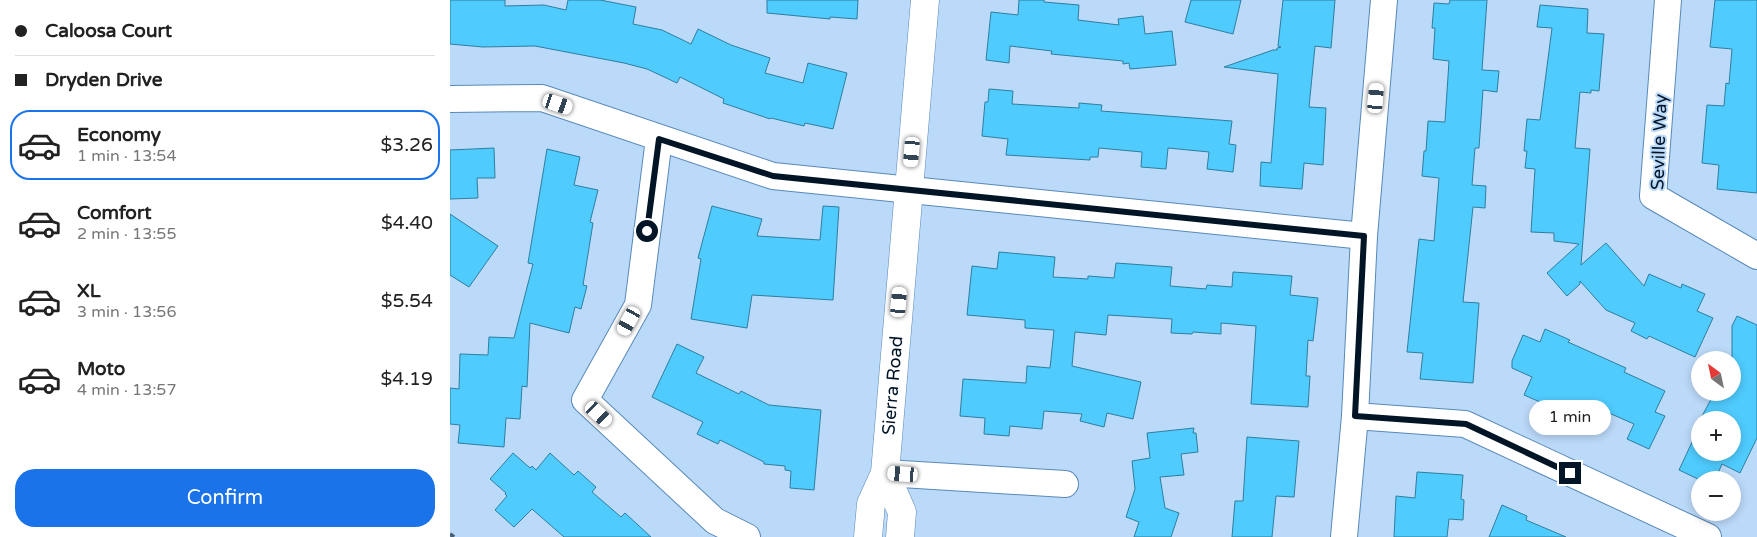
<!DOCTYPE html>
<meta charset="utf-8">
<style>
body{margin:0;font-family:"Varela Round",sans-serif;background:#f6f6f6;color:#222;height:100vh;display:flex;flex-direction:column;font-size:19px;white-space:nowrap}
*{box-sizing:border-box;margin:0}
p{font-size:16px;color:#767676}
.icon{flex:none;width:28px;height:28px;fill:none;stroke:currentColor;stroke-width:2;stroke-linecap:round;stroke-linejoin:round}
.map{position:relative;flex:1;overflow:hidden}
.details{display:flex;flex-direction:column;background:#fff;width:450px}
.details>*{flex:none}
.hud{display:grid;align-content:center;height:110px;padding:0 15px;background:#fff}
.needle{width:32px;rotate:327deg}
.tools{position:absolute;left:1241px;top:351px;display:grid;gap:10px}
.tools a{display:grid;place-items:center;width:50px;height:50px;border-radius:50%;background:#fff;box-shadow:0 2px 8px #0003;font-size:25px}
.end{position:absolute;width:22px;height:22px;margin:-11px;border:6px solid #021527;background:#fff;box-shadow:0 0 0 2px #fff}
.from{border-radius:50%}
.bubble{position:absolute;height:35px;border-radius:18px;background:#fff;box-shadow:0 2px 8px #0003;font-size:16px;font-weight:600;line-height:35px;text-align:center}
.car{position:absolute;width:15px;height:30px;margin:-15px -8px;border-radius:6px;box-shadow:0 0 4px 1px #0007;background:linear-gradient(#fff 24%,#345 0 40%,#fff 0 76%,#345 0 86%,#fff 0)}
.hud b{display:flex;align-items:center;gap:18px;height:48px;font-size:19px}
.hud b+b{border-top:1px solid #e0e0e0}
.hud i{width:12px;height:12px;background:#222}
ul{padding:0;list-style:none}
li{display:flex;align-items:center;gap:15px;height:70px;margin:0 10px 8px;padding:0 5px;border:2px solid transparent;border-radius:20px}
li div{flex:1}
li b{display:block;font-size:19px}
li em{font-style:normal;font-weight:600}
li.current{border-color:#1a73e8}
li>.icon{width:45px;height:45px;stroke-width:1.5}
.action{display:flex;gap:10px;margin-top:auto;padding:10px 15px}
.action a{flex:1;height:58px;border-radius:20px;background:#1a73e8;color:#fff;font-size:20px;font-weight:600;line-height:58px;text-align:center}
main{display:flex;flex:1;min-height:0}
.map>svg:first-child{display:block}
</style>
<main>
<section class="details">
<div class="hud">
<b><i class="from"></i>Caloosa Court</b>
<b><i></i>Dryden Drive</b>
</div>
<ul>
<li class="current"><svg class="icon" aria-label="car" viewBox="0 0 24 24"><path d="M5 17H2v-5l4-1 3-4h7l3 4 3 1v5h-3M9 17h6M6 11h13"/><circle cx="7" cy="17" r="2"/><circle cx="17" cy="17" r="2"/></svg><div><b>Economy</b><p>1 min · 13:54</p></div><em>$3.26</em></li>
<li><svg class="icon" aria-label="car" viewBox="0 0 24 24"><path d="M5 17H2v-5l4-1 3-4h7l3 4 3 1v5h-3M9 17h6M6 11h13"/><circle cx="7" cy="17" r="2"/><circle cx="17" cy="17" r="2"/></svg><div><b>Comfort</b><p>2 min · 13:55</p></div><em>$4.40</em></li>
<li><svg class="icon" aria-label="car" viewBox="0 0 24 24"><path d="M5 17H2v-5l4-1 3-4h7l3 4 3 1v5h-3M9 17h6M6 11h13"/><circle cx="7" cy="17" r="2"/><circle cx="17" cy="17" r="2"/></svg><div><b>XL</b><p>3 min · 13:56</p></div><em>$5.54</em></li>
<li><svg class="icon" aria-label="car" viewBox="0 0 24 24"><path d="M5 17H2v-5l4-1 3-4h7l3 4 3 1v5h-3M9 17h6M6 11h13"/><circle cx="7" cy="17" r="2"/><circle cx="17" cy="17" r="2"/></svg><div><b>Moto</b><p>4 min · 13:57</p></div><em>$4.19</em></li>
</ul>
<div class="action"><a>Confirm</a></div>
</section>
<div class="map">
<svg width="1307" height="537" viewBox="0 0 1307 537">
<rect width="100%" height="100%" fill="#bbd9f9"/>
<path fill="#4fcbfe" stroke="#2f7e9e" d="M 0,0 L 55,0 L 55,6 L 94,5 L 116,10 L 118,0 L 150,0 L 186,7 L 183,24 L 212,30 L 241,44 L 248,29 L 281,45 L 320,58 L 315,73 L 353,83 L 358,63 L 397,73 L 383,129 L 355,123 L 354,126 L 321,118 L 320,119 L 273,103 L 274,99 L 230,77 L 227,83 L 197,69 L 174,63 L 85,46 L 33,47 L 0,44 Z
M 317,0 L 408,0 L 407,19 L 380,17 L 380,19 L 317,13 Z
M 569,0 L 594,0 L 594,2 L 629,5 L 628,20 L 669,25 L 668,19 L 693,16 L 695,34 L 722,31 L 726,65 L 680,69 L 679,63 L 673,64 L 673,61 L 601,54 L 602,51 L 560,46 L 559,63 L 536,60 L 541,12 L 568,15 Z
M 741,0 L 791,0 L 783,34 L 735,22 Z
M 833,0 L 885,0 L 881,48 L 865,46 L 859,107 L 876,108 L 873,165 L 854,163 L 852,189 L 810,186 L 811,162 L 821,163 L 828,74 L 774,67 L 823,50 L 827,50 L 827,48 L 831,47 L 828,46 Z
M 1000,0 L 1037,0 L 1032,70 L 1049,71 L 1047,92 L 1033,90 L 1029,148 L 1025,148 L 1022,185 L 1036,186 L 1035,208 L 1023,207 L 1013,302 L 1029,303 L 1023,383 L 970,379 L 973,353 L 957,352 L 969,239 L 984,241 L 989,178 L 972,176 L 974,151 L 976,151 L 978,121 L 995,122 L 999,61 L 983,59 L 985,28 L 982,28 L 984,3 L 999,4 Z
M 1265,0 L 1307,0 L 1307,193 L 1267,189 L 1269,165 L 1252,163 L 1257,105 L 1274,106 L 1276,83 L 1279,84 L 1282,49 L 1260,47 Z
M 1090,5 L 1138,9 L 1137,33 L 1154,34 L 1149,91 L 1141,90 L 1141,93 L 1130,92 L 1125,148 L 1140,149 L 1131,265 L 1156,243 L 1194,286 L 1199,274 L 1231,288 L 1232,284 L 1255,294 L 1247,311 L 1263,318 L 1245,357 L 1199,336 L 1197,339 L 1181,331 L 1185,323 L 1156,310 L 1130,281 L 1130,284 L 1117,296 L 1097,273 L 1129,244 L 1104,241 L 1104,233 L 1081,232 L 1085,169 L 1075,168 L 1077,151 L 1074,151 L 1077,119 L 1090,120 L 1102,28 L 1087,27 Z
M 539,89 L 563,91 L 562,104 L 629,108 L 629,103 L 652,105 L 651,111 L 782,121 L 779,144 L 786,145 L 783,172 L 757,169 L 759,152 L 718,148 L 716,169 L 691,167 L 692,152 L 649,148 L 648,157 L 640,157 L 640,160 L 556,155 L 558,139 L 532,136 L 535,102 L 538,102 Z
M 44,148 L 45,178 L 27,178 L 28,198 L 0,199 L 0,150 Z
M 97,149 L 130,157 L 124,185 L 148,190 L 140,222 L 143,223 L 133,285 L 137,286 L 131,309 L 125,307 L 119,333 L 80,323 L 77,387 L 72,386 L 70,419 L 56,418 L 54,447 L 8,443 L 10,425 L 0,424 L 0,388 L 9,389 L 10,354 L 38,355 L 39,337 L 64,338 L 83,264 L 78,263 Z
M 262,206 L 312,219 L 307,236 L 370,240 L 373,206 L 389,207 L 383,300 L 302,295 L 297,328 L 241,319 L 251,259 L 248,258 Z
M 0,214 L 48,246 L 19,287 L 0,275 Z
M 549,252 L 605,257 L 603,277 L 638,279 L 638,276 L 664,278 L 666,263 L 722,267 L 720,286 L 756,289 L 757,285 L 782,287 L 783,272 L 842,276 L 840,295 L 868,298 L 863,341 L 858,340 L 856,376 L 860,376 L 858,407 L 801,404 L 806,326 L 771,323 L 771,334 L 743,332 L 742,334 L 721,333 L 722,319 L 658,315 L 656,335 L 625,332 L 622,366 L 691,382 L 683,419 L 657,413 L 654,427 L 630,421 L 632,414 L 594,411 L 592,429 L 560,426 L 559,436 L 534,434 L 535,418 L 510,416 L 513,379 L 576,383 L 577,366 L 600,368 L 604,330 L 575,328 L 575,320 L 517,315 L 522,266 L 547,269 Z
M 1287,316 L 1307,325 L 1307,438 L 1290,473 L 1272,464 L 1265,480 L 1250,480 L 1229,470 L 1250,425 L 1250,452 L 1282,452 L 1282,420 L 1253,420 L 1254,417 L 1252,416 L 1265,392 L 1282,392 L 1282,326 Z
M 1095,329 L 1120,340 L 1118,342 L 1176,368 L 1174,372 L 1215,391 L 1205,412 L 1215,416 L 1199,449 L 1177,439 L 1184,424 L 1134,402 L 1127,418 L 1074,395 L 1082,377 L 1062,368 L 1062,361 L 1073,335 L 1090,342 Z
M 227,344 L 254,357 L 246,373 L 289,394 L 291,391 L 319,405 L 371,410 L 364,490 L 340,488 L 341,471 L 335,470 L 335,466 L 314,464 L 314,462 L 270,440 L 268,444 L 247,434 L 253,422 L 202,397 Z
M 744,428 L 743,433 L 746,433 L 748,452 L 731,454 L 734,475 L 710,477 L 715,508 L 729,513 L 721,537 L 684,537 L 689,522 L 676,517 L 685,489 L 682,461 L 700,458 L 697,433 Z
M 797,437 L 849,441 L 844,497 L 826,496 L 822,537 L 782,537 L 785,501 L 793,501 Z
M 63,453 L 80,468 L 82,466 L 86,470 L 100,453 L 124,475 L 128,471 L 146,487 L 142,492 L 171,517 L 175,513 L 201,537 L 114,537 L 82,509 L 64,527 L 45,510 L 57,496 L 55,494 L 56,493 L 40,479 Z
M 967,472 L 1013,475 L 1011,499 L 1014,500 L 1013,520 L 999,519 L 997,537 L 944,537 L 946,496 L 965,498 Z
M 1052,505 L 1077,516 L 1076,520 L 1116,537 L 1039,537 Z"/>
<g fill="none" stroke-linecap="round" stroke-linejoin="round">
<defs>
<path id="street" d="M 1218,0 L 1203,196 L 1307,256
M 0,99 L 92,98 L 323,176 L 914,236
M 209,139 L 188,305 L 135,400 L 265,521 L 297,537
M 905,416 L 1015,424 L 1258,537
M 435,473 L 615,484
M 894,537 L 905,416 L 914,236 L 934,0"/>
<g id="secondary">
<path d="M 435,473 L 452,512 L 450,537"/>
<path id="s1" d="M 418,537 L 421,504 L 435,473 L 475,0"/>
</g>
</defs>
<use href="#street" stroke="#5889b9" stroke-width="28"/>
<use href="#secondary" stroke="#5889b9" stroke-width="29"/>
<use href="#street" stroke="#fff" stroke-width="26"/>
<use href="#secondary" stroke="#fff" stroke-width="28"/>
<path stroke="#485f76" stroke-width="4" stroke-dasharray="10 5" stroke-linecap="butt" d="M 0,534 L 4,537"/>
</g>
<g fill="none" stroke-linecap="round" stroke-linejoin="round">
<path stroke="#021527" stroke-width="6" d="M 197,231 L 209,139 L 323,176 L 914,236 L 905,416 L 1016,424 L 1120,473"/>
</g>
<g text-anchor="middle" stroke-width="4" stroke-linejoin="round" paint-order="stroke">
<g font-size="18" fill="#021527" stroke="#bbd9f9">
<text transform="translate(1209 142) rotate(-88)" y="6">Seville Way</text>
<text dy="6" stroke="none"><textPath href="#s1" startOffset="155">Sierra Road</textPath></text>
</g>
</g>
</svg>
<div class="tools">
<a><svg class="needle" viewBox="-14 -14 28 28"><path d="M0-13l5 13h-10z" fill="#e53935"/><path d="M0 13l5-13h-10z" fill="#767676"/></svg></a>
<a>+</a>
<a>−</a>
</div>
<i class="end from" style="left:197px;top:231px"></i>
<i class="end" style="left:1120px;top:473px"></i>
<div class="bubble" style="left:1079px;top:400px;width:82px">1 min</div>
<i class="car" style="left:926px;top:98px;rotate:5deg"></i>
<i class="car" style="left:108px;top:104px;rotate:109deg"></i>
<i class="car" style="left:462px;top:152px;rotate:185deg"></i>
<i class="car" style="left:449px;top:302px;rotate:5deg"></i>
<i class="car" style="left:179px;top:321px;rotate:209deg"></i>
<i class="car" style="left:149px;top:414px;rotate:133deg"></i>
<i class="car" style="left:453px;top:474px;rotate:274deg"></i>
</div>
</main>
